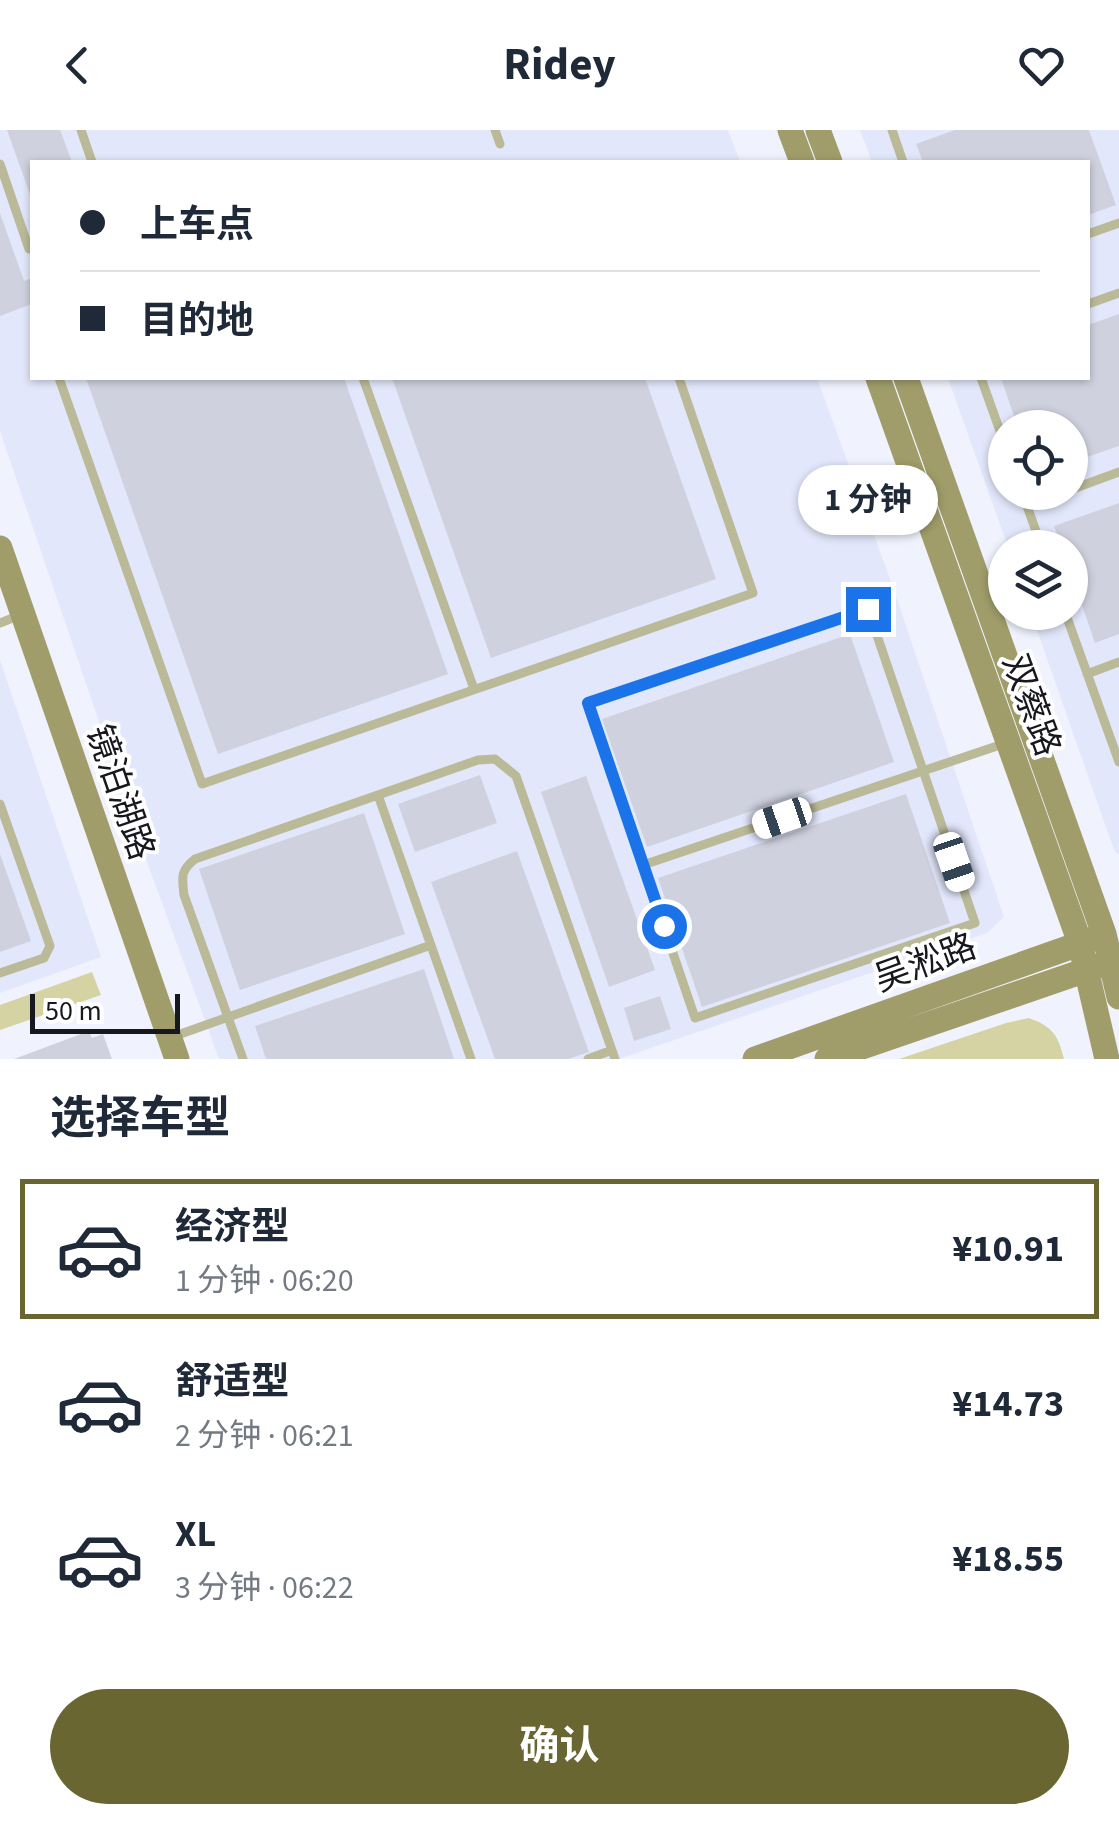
<!DOCTYPE html>
<html lang="zh">
<meta charset="utf-8">
<style>
body{margin:0;font-family:"Source Sans 3","Noto Sans SC",sans-serif;background:#f2f2f3;color:#1f2937;height:100vh;display:flex;flex-direction:column;font-size:38px;white-space:nowrap}
*{box-sizing:border-box;margin:0}
p{font-size:32px;color:#747a83}
.icon{flex:none;width:55px;height:55px;fill:none;stroke:currentColor;stroke-width:2;stroke-linecap:round;stroke-linejoin:round}
.map{position:relative;height:929px;overflow:hidden}
.side{display:flex;flex-direction:column;background:#fff;flex:1}
.side>*{flex:none}
.guide{position:absolute;left:30px;top:30px;width:1060px;height:220px;border-radius:0px;box-shadow:0 2px 8px #0004;display:grid;align-content:center;height:220px;padding:0 50px;background:#fff}
.buttons{position:absolute;left:988px;top:280px;display:grid;gap:20px}
.buttons a{display:grid;place-items:center;width:100px;height:100px;border-radius:50%;background:#fff;box-shadow:0 2px 8px #0004;font-size:50px}
.scale{position:absolute;left:30px;bottom:25px;width:150px;box-sizing:border-box;padding-left:10px;border:5px solid #17181d;border-top:0;font-size:28px;line-height:35px;white-space:nowrap;color:#17181d;-webkit-text-stroke:8px #fff;paint-order:stroke}
.end{position:absolute;width:45px;height:45px;margin:-22px;border:12px solid #1a73e8;background:#fff;box-shadow:0 0 0 5px #fff}
.from{border-radius:50%}
.bubble{position:absolute;height:70px;border-radius:35px;background:#fff;box-shadow:0 2px 8px #0004;font-size:32px;font-weight:700;line-height:70px;text-align:center}
.car{position:absolute;width:30px;height:60px;margin:-30px -15px;border-radius:12px;box-shadow:0 0 8px 2px #0007;background:linear-gradient(#fff 24%,#345 0 40%,#fff 0 76%,#345 0 86%,#fff 0)}
.guide b{display:flex;align-items:center;gap:35px;height:95px;font-size:38px}
.guide b+b{border-top:2px solid #e0e1e3}
.guide i{width:25px;height:25px;background:#1f2937}
ul{padding:0;list-style:none}
li{display:flex;align-items:center;gap:30px;height:140px;margin:0 20px 15px;padding:0 30px;border:5px solid transparent;border-radius:0px}
li div{flex:1}
li b{display:block;font-size:38px}
li em{font-style:normal;font-weight:700}
li.active{border-color:#696632}
li>.icon{width:90px;height:90px;stroke-width:1.5}
h2{padding:0 50px;font-size:45px;line-height:120px}
.primary-button{display:flex;gap:20px;margin-top:auto;padding:20px 50px}
.primary-button a{flex:1;height:115px;border-radius:60px;background:#696632;color:#fff;font-size:40px;font-weight:700;line-height:115px;text-align:center}
header{display:flex;justify-content:space-between;align-items:center;height:130px;padding:0 50px;background:#fff;font-size:45px;font-weight:700}
.map>svg:first-child{display:block}
</style>
<header><svg class="icon" aria-label="back" viewBox="0 0 24 24"><path d="M15 5l-7 7 7 7"/></svg>Ridey<svg class="icon" aria-label="heart" viewBox="0 0 24 24"><path d="M12 20l-8-8c-3-5 5-10 8-4 3-6 11-1 8 4z"/></svg></header>
<div class="map">
<svg width="1119" height="929" viewBox="0 0 1119 929">
<rect width="100%" height="100%" fill="#f0f3fd"/>
<path fill="#e2e7fb" fill-rule="evenodd" d="M 0,0 L 728,0 L 740,32 L 32,32 L 32,248 L 817,248 L 894,460 L 1004,787 L 987,803 L 619,929 L 219,929 L 143,721 L 0,301 Z
M 860,0 L 1119,0 L 1119,725 L 1114,720 L 1031,483 L 1070,482 L 1070,418 L 1008,417 L 948,248 L 1088,248 L 1088,32 L 872,32 ZM 1005,298 L 1070,298 L 1070,362 L 1005,362 Z
M 0,530 L 101,827 L 0,863 Z"/>
<path fill="#d5d3a4" d="M 92,842 L 101,865 L 0,900 L 0,875 Z
M 1029,888 C 1053,897 1058,905 1064,929 L 899,929 L 1006,893 Z"/>
<path fill="#cfd2de" d="M 7,0 L 60,0 L 72,32 L 32,32 L 32,70 Z
M 955,0 L 1089,0 L 1116,75 L 1088,85 L 1088,32 L 923,32 L 916,14 Z
M 0,83 L 24,151 L 32,148 L 32,174 L 0,186 Z
M 1119,184 L 1119,316 L 1070,333 L 1070,298 L 1018,298 L 1001,248 L 1088,248 L 1088,195 Z
M 86,248 L 344,248 L 448,544 L 218,624 Z
M 392,248 L 645,248 L 716,449 L 491,528 Z
M 1119,373 L 1119,504 L 1095,513 L 1070,440 L 1070,418 L 1062,418 L 1054,396 Z
M 850,504 L 894,632 L 647,717 L 602,589 Z
M 480,645 L 497,693 L 415,722 L 398,674 Z
M 586,646 L 655,840 L 609,857 L 541,662 Z
M 906,664 L 950,793 L 702,877 L 658,748 Z
M 364,683 L 405,804 L 240,860 L 199,739 Z
M 517,721 L 589,922 L 568,929 L 495,929 L 431,752 Z
M 0,724 L 31,811 L 0,822 Z
M 424,839 L 454,929 L 266,929 L 255,896 Z
M 660,866 L 671,899 L 634,911 L 624,878 Z
M 89,901 L 92,908 L 103,904 L 112,929 L 14,929 Z"/>
<g fill="none" stroke-linecap="round" stroke-linejoin="round">
<path stroke="#bbba98" stroke-width="9" d="M 81,0 L 92,32
M 495,0 L 500,14
M 892,0 L 903,32
M 0,34 L 29,119 L 32,118
M 1088,104 L 1119,93
M 1088,174 L 1119,163
M 59,248 L 202,654 L 753,463 L 679,248
M 363,248 L 474,559
M 981,248 L 1005,315
M 1070,360 L 1119,342
M 1022,362 L 1042,418
M 1027,376 L 1063,362
M 1065,482 L 1119,632
M 0,493 L 20,485
M 1087,544 L 1119,532
M 378,665 L 471,929
M 0,674 L 50,816 L 44,828 L 0,843
M 643,735 L 588,573 L 868,479 L 975,793 L 695,888 L 643,735 L 1006,613
M 172,907 L 431,815
M 243,929 L 184,765 C 182,747 180,741 195,729 L 478,630 L 495,629 L 516,646 L 615,929
M 588,929 L 612,920"/>
<path stroke="#a09d6a" stroke-width="25" d="M 790,0 L 802,32
M 818,0 L 830,32
M 878,248 L 1080,813 L 1107,929
M 906,248 L 1104,804 L 1119,867
M 0,418 L 177,929
M 755,929 L 1096,808
M 827,929 L 1101,835"/>
</g>
<g fill="none" stroke-linecap="round" stroke-linejoin="round">
<path stroke="#1a73e8" stroke-width="12" d="M 664,796 L 588,573 L 868,479"/>
</g>
<g text-anchor="middle" stroke-width="8" stroke-linejoin="round" paint-order="stroke">
<g font-size="35" fill="#17181d" stroke="#fff">
<text transform="translate(1032 575) rotate(70)" y="12">双蔡路</text>
<text transform="translate(121 662) rotate(71)" y="12">镜泊湖路</text>
<text transform="translate(925 832) rotate(-20)" y="12">吴淞路</text>
</g>
</g>
</svg>
<div class="buttons">
<a><svg class="icon" aria-label="locate" viewBox="0 0 24 24"><circle cx="12" cy="12" r="6"/><path d="M12 2v4M12 18v4M2 12h4M18 12h4"/></svg></a>
<a><svg class="icon" aria-label="layers" viewBox="0 0 24 24"><path d="M12 4l9 5-9 5-9-5zM3 14l9 5 9-5"/></svg></a>
</div>
<div class="scale">50 m</div>
<i class="end from" style="left:664px;top:796px"></i>
<i class="end" style="left:868px;top:479px"></i>
<div class="bubble" style="left:798px;top:335px;width:140px">1 分钟</div>
<i class="car" style="left:782px;top:688px;rotate:251deg"></i>
<i class="car" style="left:954px;top:732px;rotate:161deg"></i>
<div class="guide">
<b><i class="from"></i>上车点</b>
<b><i></i>目的地</b>
</div>
</div>
<section class="side">
<h2>选择车型</h2>
<ul>
<li class="active"><svg class="icon" aria-label="car" viewBox="0 0 24 24"><path d="M5 17H2v-5l4-1 3-4h7l3 4 3 1v5h-3M9 17h6M6 11h13"/><circle cx="7" cy="17" r="2"/><circle cx="17" cy="17" r="2"/></svg><div><b>经济型</b><p>1 分钟 · 06:20</p></div><em>¥10.91</em></li>
<li><svg class="icon" aria-label="car" viewBox="0 0 24 24"><path d="M5 17H2v-5l4-1 3-4h7l3 4 3 1v5h-3M9 17h6M6 11h13"/><circle cx="7" cy="17" r="2"/><circle cx="17" cy="17" r="2"/></svg><div><b>舒适型</b><p>2 分钟 · 06:21</p></div><em>¥14.73</em></li>
<li><svg class="icon" aria-label="car" viewBox="0 0 24 24"><path d="M5 17H2v-5l4-1 3-4h7l3 4 3 1v5h-3M9 17h6M6 11h13"/><circle cx="7" cy="17" r="2"/><circle cx="17" cy="17" r="2"/></svg><div><b>XL</b><p>3 分钟 · 06:22</p></div><em>¥18.55</em></li>
</ul>
<div class="primary-button"><a>确认</a></div>
</section>
